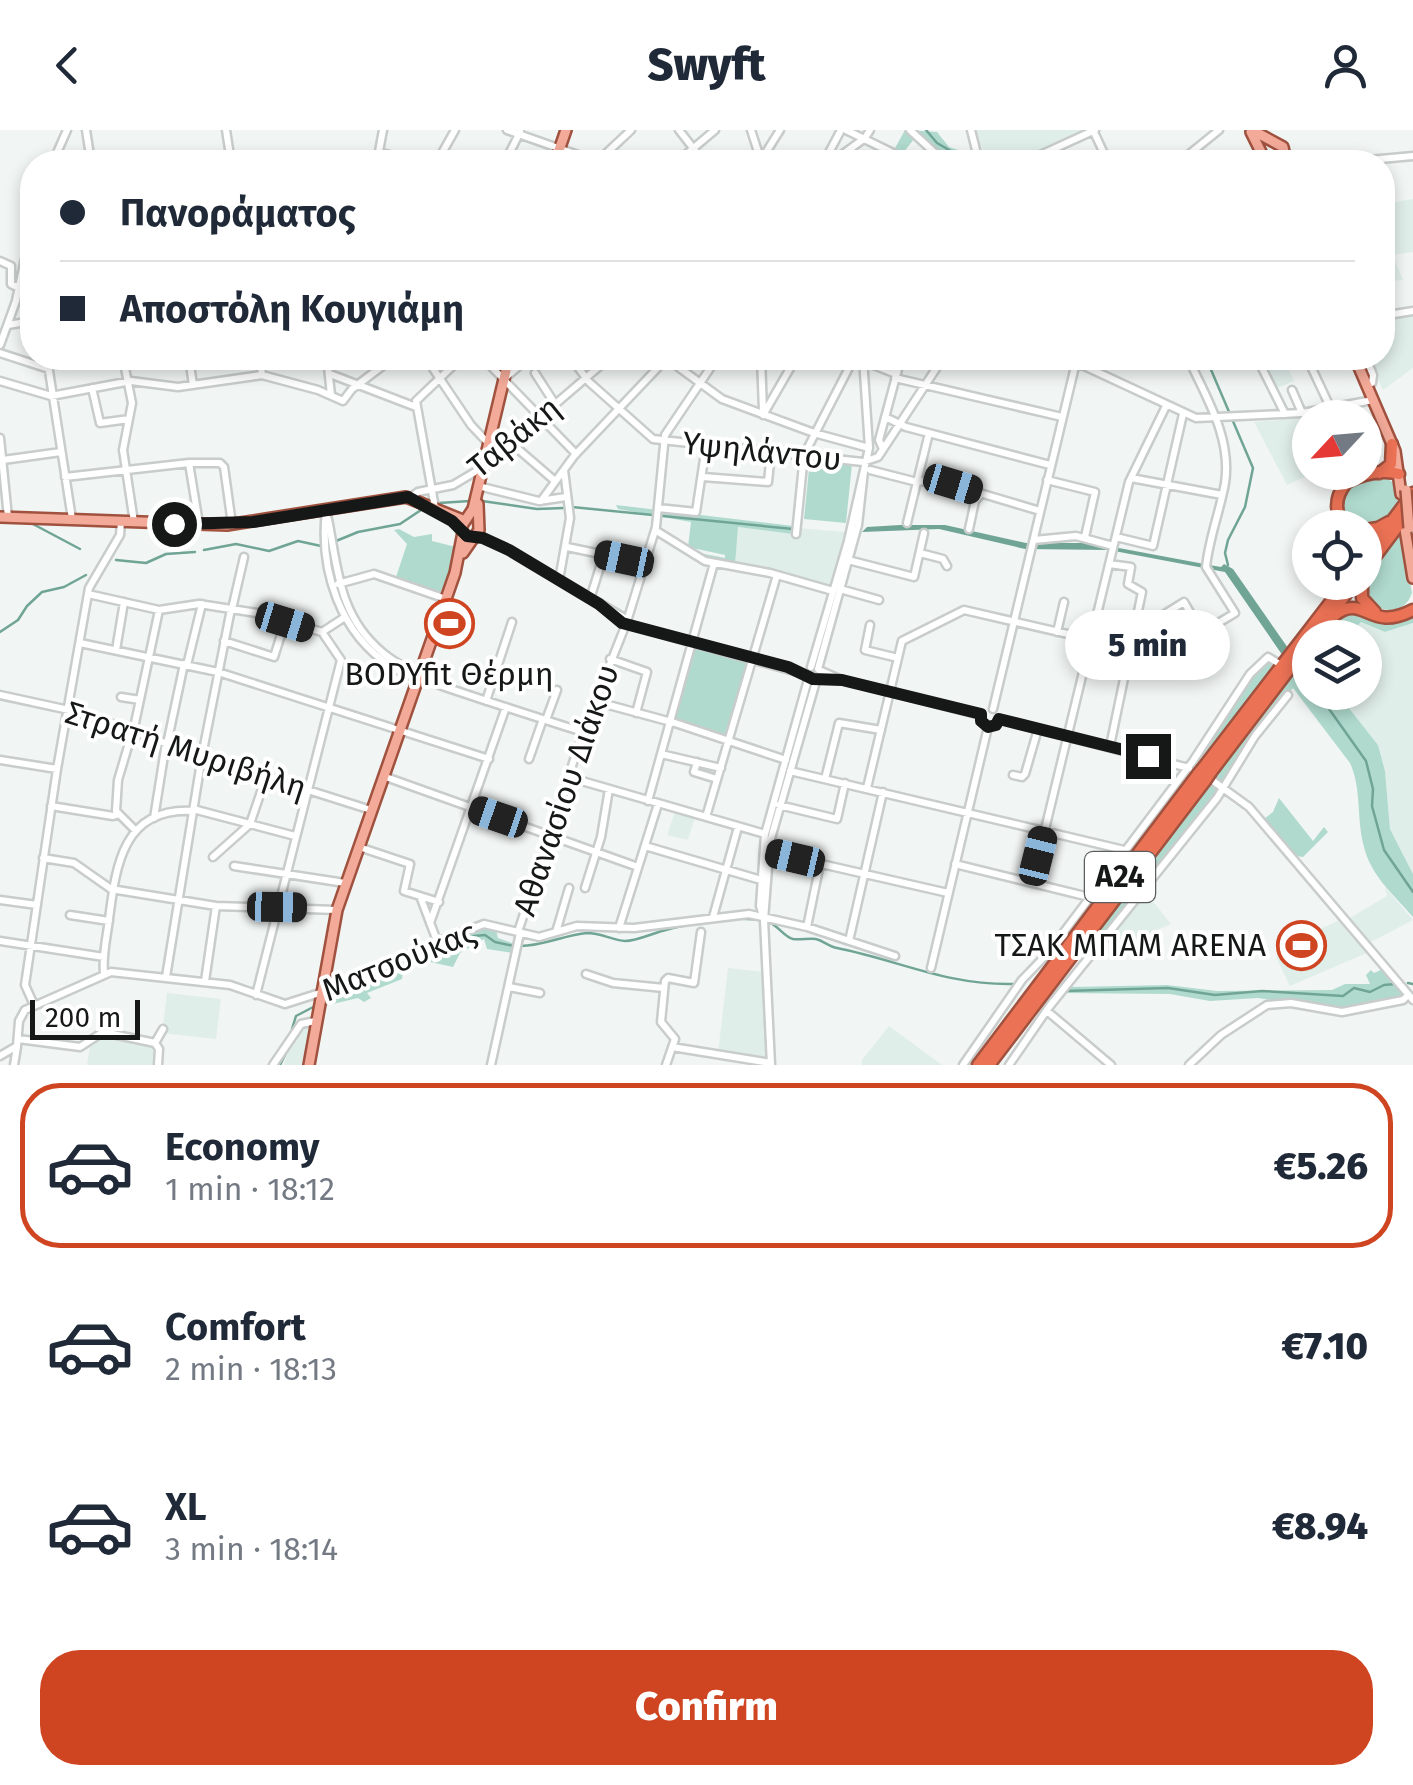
<!DOCTYPE html>
<meta charset="utf-8">
<style>
body{margin:0;font-family:"Fira Sans",sans-serif;background:#f6f6f7;color:#1f2937;height:100vh;display:flex;flex-direction:column;font-size:38px;white-space:nowrap}
*{box-sizing:border-box;margin:0}
p{font-size:32px;color:#747a83}
.icon{flex:none;width:55px;height:55px;fill:none;stroke:currentColor;stroke-width:2;stroke-linecap:round;stroke-linejoin:round}
.map{position:relative;height:935px;overflow:hidden}
.sheet{display:flex;flex-direction:column;background:#fff;flex:1}
.sheet>*{flex:none}
.guide{position:absolute;left:20px;top:20px;width:1375px;height:220px;border-radius:40px;box-shadow:0 5px 15px #0003;display:grid;align-content:center;height:220px;padding:0 40px;background:#fff}
.needle{width:65px;rotate:244deg}
.controls{position:absolute;left:1292px;top:270px;display:grid;gap:20px}
.controls a{display:grid;place-items:center;width:90px;height:90px;border-radius:50%;background:#fff;box-shadow:0 5px 15px #0003;font-size:50px}
.scale{position:absolute;left:30px;bottom:25px;width:110px;box-sizing:border-box;padding-left:10px;border:5px solid #161817;border-top:0;font-size:28px;line-height:35px;white-space:nowrap;color:#161817;-webkit-text-stroke:8px #fff;paint-order:stroke}
.end{position:absolute;width:45px;height:45px;margin:-22px;border:12px solid #161817;background:#fff;box-shadow:0 0 0 5px #fff}
.from{border-radius:50%}
.bubble{position:absolute;height:70px;border-radius:35px;background:#fff;box-shadow:0 5px 15px #0003;font-size:32px;font-weight:800;line-height:70px;text-align:center}
.car{position:absolute;width:30px;height:60px;margin:-30px -15px;border-radius:12px;box-shadow:0 0 8px 2px #0007;background:linear-gradient(#222 24%,#8ab4d8 0 40%,#222 0 76%,#8ab4d8 0 86%,#222 0)}
.guide b{display:flex;align-items:center;gap:35px;height:95px;font-size:38px}
.guide b+b{border-top:2px solid #e0e1e3}
.guide i{width:25px;height:25px;background:#1f2937}
ul{padding:18px 0 0;list-style:none}
li{display:flex;align-items:center;gap:30px;height:165px;margin:0 20px 15px;padding:0 20px;border:5px solid transparent;border-radius:40px}
li div{flex:1}
li b{display:block;font-size:38px}
li em{font-style:normal;font-weight:800}
li.active{border-color:#cf4522}
li>.icon{width:90px;height:90px;stroke-width:1.5}
.cta{display:flex;gap:20px;margin-top:auto;padding:20px 40px}
.cta a{flex:1;height:115px;border-radius:40px;background:#cf4522;color:#fff;font-size:40px;font-weight:800;line-height:115px;text-align:center}
header{display:flex;justify-content:space-between;align-items:center;height:130px;padding:0 40px;background:#fff;font-size:45px;font-weight:800}
.map>svg:first-child{display:block}
</style>
<header><svg class="icon" aria-label="back" viewBox="0 0 24 24"><path d="M15 5l-7 7 7 7"/></svg>Swyft<svg class="icon" aria-label="person" viewBox="0 0 24 24"><circle cx="12" cy="8" r="4"/><path d="M4 21q1-7 8-7t8 7"/></svg></header>
<div class="map">
<svg width="1413" height="935" viewBox="0 0 1413 935">
<rect width="100%" height="100%" fill="#f1f5f4"/>
<path fill="#e0eeea" d="M 977,0 L 1086,0 L 1018,32 L 999,32 L 986,24 L 976,8 Z
M 1413,69 L 1413,122 L 1393,125 L 1403,150 L 1383,152 L 1383,126 L 1389,124 L 1383,109 L 1383,74 Z
M 1413,184 L 1413,238 L 1383,260 L 1368,228 L 1382,228 L 1383,189 Z
M 1257,228 L 1283,228 L 1294,251 L 1273,260 Z
M 1327,286 L 1310,288 L 1310,342 L 1313,343 L 1287,355 L 1254,292 Z
M 738,397 L 797,404 L 798,398 L 845,402 L 831,457 L 769,439 L 735,435 Z
M 1361,492 L 1385,502 L 1413,493 L 1413,744 L 1390,699 L 1385,641 L 1378,615 L 1337,563 L 1365,562 L 1365,508 L 1347,507 Z
M 675,682 L 695,687 L 688,710 L 667,705 Z
M 1385,757 L 1413,790 L 1369,813 L 1348,789 L 1387,766 Z
M 1147,764 L 1171,794 L 1113,819 L 1108,811 Z
M 1342,789 L 1369,822 L 1290,856 L 1276,827 L 1323,806 L 1320,799 Z
M 728,838 L 764,842 L 768,928 L 764,930 L 718,923 Z
M 167,863 L 221,869 L 216,909 L 162,903 Z
M 308,894 L 312,895 L 306,935 L 284,935 L 288,920 Z
M 889,896 L 942,935 L 862,935 L 862,930 Z
M 101,903 L 156,915 L 157,935 L 87,935 L 90,916 Z"/>
<path fill="#b0dace" d="M 905,0 L 937,2 L 949,17 L 971,24 L 975,32 L 952,32 L 918,4 L 903,23 L 894,20 Z
M 810,329 L 852,334 L 846,393 L 804,389 Z
M 1388,349 L 1397,355 L 1398,374 C 1385,391 1370,404 1349,391 L 1341,373 L 1346,360 L 1362,351 Z
M 616,375 L 793,396 L 793,404 L 738,397 L 735,435 L 708,429 L 694,422 L 725,428 L 725,425 L 688,417 L 691,392 L 618,379 Z
M 399,399 L 414,407 L 432,404 L 432,411 L 460,418 L 439,466 L 395,450 L 407,414 L 394,400 Z
M 1400,399 L 1412,463 C 1405,483 1386,484 1370,473 L 1365,450 Z
M 1349,482 C 1381,484 1376,502 1413,484 L 1413,493 L 1385,502 L 1361,492 L 1347,507 L 1323,508 L 1338,488 Z
M 693,518 L 751,531 L 728,608 L 672,590 Z
M 1310,523 L 1310,562 L 1337,563 L 1378,615 L 1385,641 L 1390,699 L 1413,744 L 1413,787 C 1394,765 1371,746 1364,717 C 1356,689 1362,659 1350,633 L 1293,558 L 1256,605 L 1224,654 L 1212,647 L 1285,551 Z
M 1265,532 L 1272,535 L 1271,541 L 1198,638 L 1196,631 L 1238,565 Z
M 1191,641 L 1196,641 L 1053,829 L 1048,831 L 1140,704 Z
M 1210,651 L 1217,657 L 1218,663 L 1087,829 L 1082,828 L 1079,824 Z
M 1279,668 L 1313,711 L 1324,697 L 1328,702 L 1303,727 L 1296,726 L 1264,689 L 1273,682 Z
M 484,797 L 496,800 L 498,808 L 515,814 L 513,823 L 487,819 L 484,809 L 460,823 L 453,837 L 426,831 L 403,839 L 402,849 L 367,863 L 371,868 L 364,872 L 358,868 L 320,877 L 322,867 L 356,854 L 430,819 L 452,818 L 470,807 L 471,802 Z
M 1383,839 L 1401,858 L 1402,866 L 1345,880 L 1258,868 L 1210,871 L 1170,864 L 1065,863 L 1071,857 L 1167,855 L 1217,861 L 1332,860 L 1345,854 L 1370,854 L 1366,845 L 1371,840 L 1374,843 Z"/>
<path fill="#70a596" d="M 900,395 L 945,395 L 1026,413 L 1092,413 L 1215,436 L 1221,437 L 1224,434 L 1233,439 L 1288,518 L 1283,526 L 1225,442 L 1109,420 L 1025,419 L 939,399 L 862,402 L 867,397 Z"/>
<g fill="none" stroke-linecap="round" stroke-linejoin="round">
<path stroke="#70a596" stroke-width="2.5" d="M 926,0 L 937,13 L 970,32
M 1206,228 L 1253,338 L 1245,377 L 1228,410 L 1225,423 L 1228,435
M 482,371 L 537,379 L 564,378
M 439,373 L 470,371
M 572,377 L 793,399
M 31,393 L 80,419
M 336,411 L 358,402 L 400,394 L 421,380
M 204,420 L 236,414 L 269,421 L 298,411 L 321,416
M 116,430 L 146,433 L 166,424 L 195,422
M 0,502 L 18,490 L 27,476 L 42,462 L 64,457 L 86,445
M 1297,536 L 1310,554
M 1317,562 L 1366,631 L 1373,659 L 1372,676 L 1384,720 L 1413,762
M 520,816 C 544,816 564,805 587,803 C 601,803 612,810 625,811 C 636,811 651,804 662,801 C 690,793 740,784 768,792 C 778,795 784,807 793,809 C 800,810 809,808 816,809 C 824,811 829,817 837,818 C 898,830 948,856 1015,854
M 1408,853 L 1413,854
M 1064,861 L 1168,858 L 1215,865 L 1262,861 L 1343,866 L 1354,858 L 1370,862 L 1384,855 L 1395,854
M 325,873 L 371,854 L 426,825 L 448,823 L 474,806 L 485,805 L 495,812 L 514,816
M 292,899 L 296,886 L 317,875
M 280,935 L 285,925"/>
<defs>
<path id="minor" d="M 86,0 L 91,32
M 226,0 L 231,32
M 507,0 L 598,32
M 679,0 L 704,32
M 751,0 L 761,31
M 846,0 L 897,25 L 904,32
M 910,0 L 937,25
M 971,0 L 979,32
M 1093,0 L 1108,32
M 850,19 L 860,32
M 379,22 L 413,32
M 1282,31 L 1293,28 L 1310,32
M 53,32 L 67,0
M 377,32 L 383,0
M 437,32 L 455,0
M 505,32 L 520,2
M 597,32 L 631,0
M 677,32 L 715,0
M 760,32 L 780,0
M 824,32 L 841,0
M 832,32 L 865,8 L 870,0
M 1025,32 L 1095,0
M 1164,32 L 1182,30 L 1219,0
M 1348,32 L 1413,26
M 0,131 L 11,136 L 11,154 L 19,158
M 1382,186 L 1413,181
M 8,195 L 32,191
M 0,215 L 16,171 L 32,96
M 0,223 L 49,239
M 47,228 L 72,389
M 123,228 L 132,273 L 123,320 L 134,392
M 154,228 L 158,230 L 176,228
M 189,228 L 193,255
M 260,228 L 262,245
M 327,228 L 331,265
M 426,228 L 471,295 L 487,312
M 483,228 L 576,324
M 571,228 L 589,252 L 653,309 L 863,332 L 878,327 L 943,228
M 666,228 L 722,269 L 814,303 L 869,318
M 761,228 L 763,281
M 1067,228 L 1196,288 L 1302,283 L 1373,270
M 1257,228 L 1285,284
M 1307,228 L 1331,279
M 1366,228 L 1373,245 L 1372,253
M 863,231 L 896,244
M 535,243 L 555,274
M 330,244 L 416,277
M 895,248 L 1062,287
M 504,249 L 528,228
M 0,251 L 51,266 L 131,251 L 178,257 L 262,245 L 318,260 L 343,271 L 352,259 L 393,228
M 92,258 L 100,293 L 129,289
M 1292,260 L 1302,283
M 763,285 L 796,228
M 885,287 L 906,297 L 1050,335
M 0,308 L 8,387
M 511,313 L 555,351
M 883,319 L 879,310 L 901,228
M 3,330 L 61,322
M 189,333 L 199,394
M 870,340 L 917,352 L 931,350 L 953,355 L 1040,381
M 65,347 L 189,333 L 220,333 L 224,337 L 232,394
M 703,347 L 768,352 L 771,322
M 1131,348 L 1222,365
M 1047,350 L 1095,362 L 1085,407
M 478,356 L 539,371 L 566,367
M 410,368 L 418,362 L 453,355 L 480,339 L 609,228
M 541,371 L 574,326 L 667,228
M 435,378 L 416,271 L 461,228
M 658,378 L 696,382 L 706,316
M 326,381 C 319,440 340,504 392,537 C 407,547 426,550 442,556 C 489,572 536,587 583,602
M 328,389 C 338,440 339,486 382,522 C 392,531 404,536 414,544
M 907,393 L 929,303
M 969,399 L 975,371 L 981,364
M 655,400 L 705,431 L 770,443 L 833,461
M 796,404 L 804,325 L 854,228
M 476,406 L 509,420 L 623,487
M 1116,407 L 1153,416 L 1183,284
M 1034,410 L 1076,406 L 1113,416
M 567,417 L 644,433
M 920,423 L 943,429 L 947,436
M 848,430 L 914,447 L 924,403
M 1109,434 L 1131,437 L 1128,454 L 1142,462 L 1110,616
M 559,450 L 570,388 L 564,340
M 338,454 L 374,444 L 446,469
M 840,459 L 879,470
M 88,464 L 159,480 L 199,474 L 257,483 L 322,502
M 590,469 L 604,424
M 232,479 L 244,427
M 628,488 L 656,397 L 665,305 L 717,228
M 626,494 L 808,545
M 870,495 L 865,520 L 898,528
M 1057,502 L 1064,472
M 1171,506 L 1195,491 L 1184,472 L 1160,487 L 1178,518
M 224,511 L 274,527 L 285,492
M 80,513 L 218,542 L 489,629
M 116,520 L 124,472
M 610,529 L 647,542 L 636,583
M 187,535 L 202,474
M 811,537 L 848,411 L 869,318 L 863,228
M 818,539 L 858,395 L 864,341
M 819,540 L 842,550 L 981,585
M 0,565 L 78,582 L 210,629 L 371,680
M 121,567 L 140,570
M 486,571 L 512,492
M 594,571 L 675,593 L 786,630
M 993,579 L 1077,228
M 999,589 L 1189,638
M 546,590 L 557,560
M 167,614 L 184,534
M 661,624 L 721,638
M 529,629 L 543,589
M 0,630 L 57,639
M 697,632 L 694,642 L 717,649
M 790,641 L 1124,720
M 1013,645 L 1022,647 L 1025,644 L 1038,599
M 1205,645 L 1249,677 L 1413,870
M 383,646 L 638,737
M 568,647 L 765,704
M 825,649 L 839,593 L 881,600
M 867,658 L 902,511 L 964,480 L 1163,526 L 1235,483 L 1206,437 C 1209,408 1220,381 1225,353 C 1232,308 1206,267 1188,228
M 648,671 L 714,433
M 779,675 L 837,689 L 845,653
M 51,676 L 113,686 L 119,684
M 193,679 L 295,706
M 706,687 L 777,445
M 154,688 L 166,613
M 136,701 L 116,681 L 118,650 L 135,593 L 159,480
M 645,716 L 761,750
M 359,717 L 410,734 L 404,761 L 439,772
M 769,722 L 948,763
M 213,727 L 250,694 L 266,647
M 43,728 L 74,733 L 111,759 L 216,776 L 337,780
M 955,734 L 1089,767
M 234,736 L 345,753
M 1032,753 L 1129,352 L 1166,276
M 585,758 L 601,707 L 609,659
M 420,766 L 437,811
M 0,770 L 37,775
M 70,785 L 109,791
M 763,786 L 760,776 L 765,704 L 809,546
M 713,787 L 738,697
M 430,793 L 506,577
M 807,797 L 820,734
M 619,798 L 658,674
M 518,802 L 583,602 L 626,494
M 556,802 L 569,758
M 0,811 L 104,827
M 849,811 L 883,662
M 931,838 L 988,597
M 104,843 C 102,826 107,806 109,789 C 116,735 123,677 193,681
M 586,844 L 613,853 L 664,858
M 166,847 L 202,626 L 231,479
M 205,851 L 216,776
M 509,857 L 540,863
M 256,865 L 341,530 L 322,502 L 345,487
M 34,875 L 25,855 L 57,639 L 89,458 L 120,405 L 121,391
M 1047,881 L 1111,935
M 18,909 L 80,917 L 103,902 L 155,913 L 159,919 L 158,935
M 155,913 L 163,899
M 672,917 L 771,933
M 0,926 L 17,916 L 19,891 L 25,880 L 111,842 L 230,855 L 285,874 L 351,853 L 424,817 L 484,794 L 539,807 L 577,796 L 634,798 L 749,784 L 807,797 L 895,826
M 14,935 L 17,917
M 273,935 L 301,894 L 315,891
M 491,935 L 520,803
M 666,935 L 675,909 L 661,892 L 665,851 L 668,848 L 694,853 L 701,802
M 771,935 L 764,790 L 770,712 L 817,548
M 963,935 L 1022,850 L 1048,823 L 1193,631 L 1250,544 L 1268,527 L 1278,533
M 1009,935 L 1049,877 L 1217,668 L 1255,606 L 1288,565
M 1189,935 L 1221,905 L 1267,875 L 1291,873 L 1342,882 L 1403,870 L 1408,865"/>
<path id="major" d="M 1252,0 L 1283,17 L 1285,26 L 1280,32
M 1251,2 L 1266,32
M 555,32 L 566,0
M 1355,228 L 1395,321 L 1401,364
M 0,387 L 227,395 L 406,367 L 465,391
M 463,394 L 473,379 L 509,228
M 1405,399 L 1413,448
M 463,423 L 479,400 L 478,374
M 309,935 L 337,780 L 455,443 L 463,402"/>
<path id="highway" d="M 1380,343 L 1391,334 L 1392,314
M 1347,398 C 1334,384 1334,368 1346,353 C 1360,344 1383,339 1399,344
M 1365,400 L 1378,398 L 1389,392
M 1365,427 L 1413,363
M 1365,440 L 1413,376
M 1362,452 L 1362,468 L 1375,482
M 1332,483 L 1355,452
M 1313,508 C 1322,499 1331,485 1343,480 C 1366,470 1373,501 1413,480
M 1203,638 L 1346,452
M 1211,642 L 1310,512
M 978,935 L 1198,644
M 989,935 L 1205,651"/>
</defs>
<use href="#minor" stroke="#c8cccb" stroke-width="11"/>
<use href="#major" stroke="#a0523f" stroke-width="14"/>
<use href="#highway" stroke="#a0523f" stroke-width="15"/>
<use href="#minor" stroke="#fff" stroke-width="6"/>
<use href="#major" stroke="#f3aa99" stroke-width="9"/>
<use href="#highway" stroke="#eb7255" stroke-width="10"/>
<defs>
<path id="major-bridge" d="M 1406,360 L 1409,398"/>
<path id="highway-bridge" d="M 1198,644 L 1203,638
M 1205,651 L 1211,642"/>
</defs>
<use href="#major-bridge" stroke="#a0523f" stroke-width="14" stroke-linecap="butt"/>
<use href="#highway-bridge" stroke="#a0523f" stroke-width="15" stroke-linecap="butt"/>
<use href="#major-bridge" stroke="#f3aa99" stroke-width="9"/>
<use href="#highway-bridge" stroke="#eb7255" stroke-width="10"/>
</g>
<g fill="none" stroke-linecap="round" stroke-linejoin="round">
<path stroke="#161817" stroke-width="12" d="M 174,394 L 253,392 L 408,367 L 452,391 L 467,406 L 483,408 L 509,420 L 599,474 L 622,493 L 788,537 L 813,549 L 842,550 L 981,584 L 981,591 L 988,597 L 996,595 L 999,589 L 1148,626"/>
</g>
<defs>
<symbol id="stadium-ring" viewBox="-11 -11 22 22"><circle r="9.5" fill="#fff" stroke="#cf4522" stroke-width="1.5"/><path d="M0-5a6.5 5 0 1 0 0 10a6.5 5 0 1 0 0-10ZM-3.5-1.8h7v3.6h-7Z" fill="#cf4522"/></symbol>
</defs>
<g fill-rule="evenodd">
<use href="#stadium-ring" x="422" y="466" width="55" height="55"/>
<use href="#stadium-ring" x="1274" y="788" width="55" height="55"/>
</g>
<g text-anchor="middle" stroke-width="8" stroke-linejoin="round" paint-order="stroke">
<rect fill="#fff" stroke="#5c5d5d" stroke-width="2.5" x="1085" y="722" width="70" height="50" rx="8"/>
<g font-size="30" font-weight="bold" fill="#161817">
<text x="1120" y="757">Α24</text>
</g>
<g font-size="32" fill="#161817" stroke="#fff">
<text transform="translate(514 307) rotate(-39)" y="11">Ταβάκη</text>
<text transform="translate(762 321) rotate(6)" y="11">Υψηλάντου</text>
<text transform="translate(186 620) rotate(18)" y="11">Στρατή Μυριβήλη</text>
<text transform="translate(566 660) rotate(-71)" y="11">Αθανασίου Διάκου</text>
<text transform="translate(399 831) rotate(-22)" y="11">Ματσούκας</text>
</g>
<g font-size="32" fill="#161817" stroke="#fff">
<text x="449" y="555">BODYfit Θέρμη</text>
<text x="1266" y="826" text-anchor="end">ΤΣΑΚ ΜΠΑΜ ARENA</text>
</g>
</g>
</svg>
<div class="controls">
<a><svg class="needle" viewBox="-14 -14 28 28"><path d="M0-13l5 13h-10z" fill="#e53935"/><path d="M0 13l5-13h-10z" fill="#747a83"/></svg></a>
<a><svg class="icon" aria-label="locate" viewBox="0 0 24 24"><circle cx="12" cy="12" r="6"/><path d="M12 2v4M12 18v4M2 12h4M18 12h4"/></svg></a>
<a><svg class="icon" aria-label="layers" viewBox="0 0 24 24"><path d="M12 4l9 5-9 5-9-5zM3 14l9 5 9-5"/></svg></a>
</div>
<div class="scale">200 m</div>
<i class="end from" style="left:174px;top:394px"></i>
<i class="end" style="left:1148px;top:626px"></i>
<div class="bubble" style="left:1065px;top:480px;width:165px">5 min</div>
<i class="car" style="left:953px;top:354px;rotate:107deg"></i>
<i class="car" style="left:624px;top:429px;rotate:282deg"></i>
<i class="car" style="left:285px;top:492px;rotate:107deg"></i>
<i class="car" style="left:498px;top:687px;rotate:289deg"></i>
<i class="car" style="left:1038px;top:726px;rotate:14deg"></i>
<i class="car" style="left:795px;top:728px;rotate:283deg"></i>
<i class="car" style="left:277px;top:777px;rotate:91deg"></i>
<div class="guide">
<b><i class="from"></i>Πανοράματος</b>
<b><i></i>Αποστόλη Κουγιάμη</b>
</div>
</div>
<section class="sheet">
<ul>
<li class="active"><svg class="icon" aria-label="car" viewBox="0 0 24 24"><path d="M5 17H2v-5l4-1 3-4h7l3 4 3 1v5h-3M9 17h6M6 11h13"/><circle cx="7" cy="17" r="2"/><circle cx="17" cy="17" r="2"/></svg><div><b>Economy</b><p>1 min · 18:12</p></div><em>€5.26</em></li>
<li><svg class="icon" aria-label="car" viewBox="0 0 24 24"><path d="M5 17H2v-5l4-1 3-4h7l3 4 3 1v5h-3M9 17h6M6 11h13"/><circle cx="7" cy="17" r="2"/><circle cx="17" cy="17" r="2"/></svg><div><b>Comfort</b><p>2 min · 18:13</p></div><em>€7.10</em></li>
<li><svg class="icon" aria-label="car" viewBox="0 0 24 24"><path d="M5 17H2v-5l4-1 3-4h7l3 4 3 1v5h-3M9 17h6M6 11h13"/><circle cx="7" cy="17" r="2"/><circle cx="17" cy="17" r="2"/></svg><div><b>XL</b><p>3 min · 18:14</p></div><em>€8.94</em></li>
</ul>
<div class="cta"><a>Confirm</a></div>
</section>
